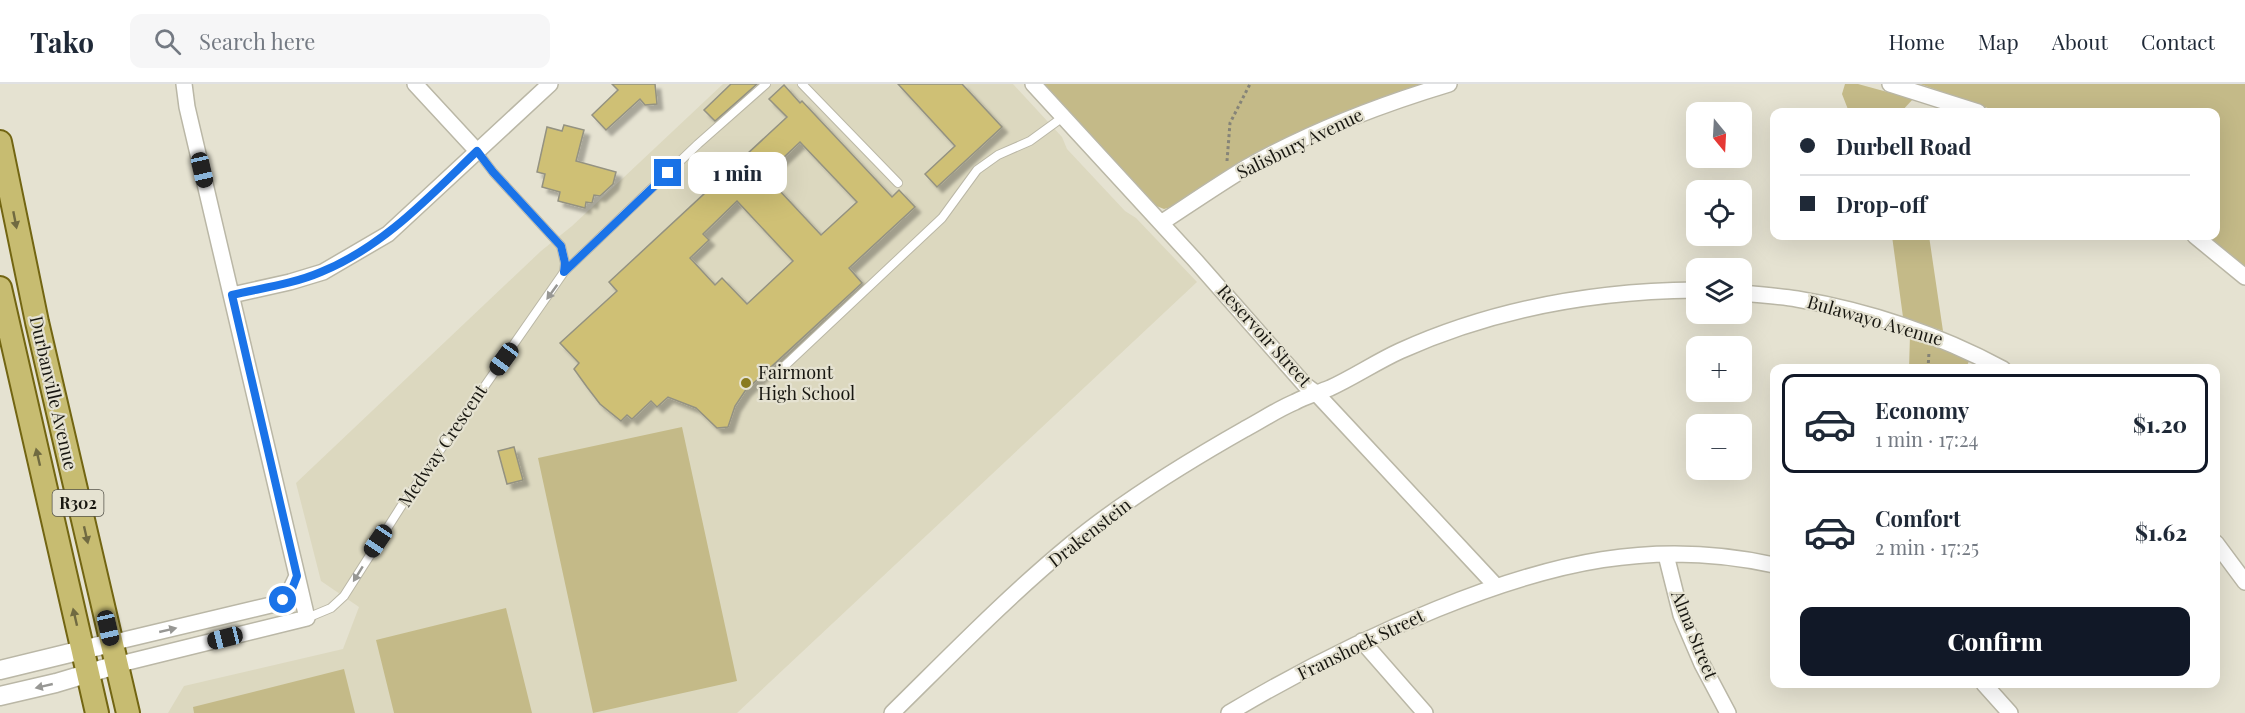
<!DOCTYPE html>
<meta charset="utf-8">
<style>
body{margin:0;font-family:"Playfair Display",serif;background:#f6f6f7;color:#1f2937;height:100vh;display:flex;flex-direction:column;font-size:22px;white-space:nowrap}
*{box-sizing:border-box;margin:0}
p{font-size:20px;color:#747a83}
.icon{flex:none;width:33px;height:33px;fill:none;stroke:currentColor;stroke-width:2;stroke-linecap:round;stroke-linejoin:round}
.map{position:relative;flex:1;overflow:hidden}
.drawer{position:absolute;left:1770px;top:280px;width:450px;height:324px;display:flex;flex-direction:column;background:#fff;border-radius:12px;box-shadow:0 6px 24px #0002}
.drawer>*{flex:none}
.guide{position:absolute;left:1770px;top:24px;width:450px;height:132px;border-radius:12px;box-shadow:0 6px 24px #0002;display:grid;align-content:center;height:132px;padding:0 30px;background:#fff}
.needle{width:39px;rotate:162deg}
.controls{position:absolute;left:1686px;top:18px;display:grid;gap:12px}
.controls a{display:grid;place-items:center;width:66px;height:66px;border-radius:12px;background:#fff;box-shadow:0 6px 24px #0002;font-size:30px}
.end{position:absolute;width:27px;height:27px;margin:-14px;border:8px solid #1a73e8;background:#fff;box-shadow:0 0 0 3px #fff}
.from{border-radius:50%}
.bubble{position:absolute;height:42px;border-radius:12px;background:#fff;box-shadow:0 6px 24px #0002;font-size:20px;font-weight:800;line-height:42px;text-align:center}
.car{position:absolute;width:18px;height:36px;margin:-18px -9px;border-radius:8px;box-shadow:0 0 4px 2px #0007;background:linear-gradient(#222 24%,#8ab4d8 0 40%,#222 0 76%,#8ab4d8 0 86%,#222 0)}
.guide b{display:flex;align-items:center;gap:21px;height:57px;font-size:22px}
.guide b+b{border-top:2px solid #e0e1e3}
.guide i{width:15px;height:15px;background:#1f2937}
ul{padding:10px 0 0;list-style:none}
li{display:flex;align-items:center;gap:18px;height:99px;margin:0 12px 9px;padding:0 18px;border:3px solid transparent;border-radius:12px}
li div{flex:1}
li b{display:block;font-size:22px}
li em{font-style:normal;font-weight:800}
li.selected{border-color:#111827}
li>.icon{width:54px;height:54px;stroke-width:1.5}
.button{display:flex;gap:12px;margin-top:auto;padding:12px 30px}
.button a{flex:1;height:69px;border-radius:12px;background:#111827;color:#fff;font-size:24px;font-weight:800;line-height:69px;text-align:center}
header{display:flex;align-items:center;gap:36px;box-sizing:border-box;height:84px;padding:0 30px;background:#fff;border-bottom:2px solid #e0e1e3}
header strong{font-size:28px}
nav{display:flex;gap:33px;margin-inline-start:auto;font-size:21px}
.search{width:420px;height:54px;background:#f6f6f7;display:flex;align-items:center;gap:15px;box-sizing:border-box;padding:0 21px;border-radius:12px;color:#747a83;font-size:22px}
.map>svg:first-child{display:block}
</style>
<header>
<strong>Tako</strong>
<div class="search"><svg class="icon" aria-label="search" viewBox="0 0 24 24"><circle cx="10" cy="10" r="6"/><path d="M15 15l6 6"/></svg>Search here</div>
<nav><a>Home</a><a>Map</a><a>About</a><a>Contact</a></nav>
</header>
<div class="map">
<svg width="2245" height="629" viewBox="0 0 2245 629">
<defs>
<filter id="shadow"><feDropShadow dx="5.5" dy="5.5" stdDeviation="1.5" flood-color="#0004"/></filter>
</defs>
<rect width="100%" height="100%" fill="#e5e2d1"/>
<path fill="#dcd8bf" d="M 723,0 L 1013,0 L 1062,53 L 1067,65 L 1125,127 L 1136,134 L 1197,198 L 737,629 L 168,629 L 184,602 L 343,565 L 359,523 L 321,497 L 296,399 L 541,167 L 572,142 Z"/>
<path fill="#c4ba88" d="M 1042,0 L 1422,0 C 1332,27 1249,70 1171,123 L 1164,125 L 1154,121 Z
M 1845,0 L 1858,0 L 1913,15 L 1901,28 L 1849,28 L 1842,10 Z
M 1920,0 L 2245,0 L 2245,184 L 2207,152 L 2216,152 L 2216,28 L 1999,28 Z
M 1892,152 L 1929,152 L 1943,247 L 1903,233 Z
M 1910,251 L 1970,275 L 1966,284 L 1909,285 Z
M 682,343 L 737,597 L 593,629 L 538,374 Z
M 506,524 L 532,629 L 394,629 L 376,556 Z
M 344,585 L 355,629 L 194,629 L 193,623 Z"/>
<path fill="#cfc075" stroke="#949281" stroke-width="1.5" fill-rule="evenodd" filter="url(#shadow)" d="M 612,0 L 655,0 L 657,20 L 645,21 L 640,15 L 606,46 L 592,31 L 618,6 Z
M 731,0 L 757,0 L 715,37 L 704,26 Z
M 898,0 L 962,0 L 1002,43 L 937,103 L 925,90 L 955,62 Z
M 784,1 L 800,19 L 802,17 L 892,113 L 899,106 L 915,123 L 849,184 L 862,199 L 745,307 L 735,322 L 728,343 L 717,344 L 696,324 L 668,313 L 657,323 L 651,317 L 632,335 L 627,331 L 621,337 L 600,320 L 587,303 L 574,285 L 579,279 L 560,259 L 617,207 L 609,198 L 787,33 L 769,15 ZM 800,58 L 857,118 L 821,151 L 765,91 ZM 737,117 L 793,177 L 747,220 L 722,194 L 715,201 L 690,174 L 709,156 L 703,150 Z
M 564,41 L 584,46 L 576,77 L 616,88 L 613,100 L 600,112 L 594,111 L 592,119 L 586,118 L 585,124 L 558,117 L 560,108 L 542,103 L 545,90 L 537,88 L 547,43 L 562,47 Z
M 514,363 L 523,396 L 507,400 L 498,367 Z"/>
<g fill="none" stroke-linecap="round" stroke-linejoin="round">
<defs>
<path id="service" d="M 802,0 L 898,99
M 564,188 L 698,60 L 766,0
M 776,290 L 942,134 L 977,86 L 998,71 L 1030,57 L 1063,33
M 307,534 L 331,524 L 344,512 L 402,421 L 564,188 L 565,179 L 561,162 L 493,88 L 477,67"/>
<path id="minor" d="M 415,0 L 477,67
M 1033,0 L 1194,175 L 1305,301 L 1316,309 L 1496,502
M 1890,0 L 1978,28
M 1161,139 C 1190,120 1219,100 1249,82 C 1312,47 1379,21 1449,0
M 2195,152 L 2245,193
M 1742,209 C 1760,211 1779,212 1797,215 C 1869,227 1939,251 2003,285
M 232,211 L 290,198 L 323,188 L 388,150 L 550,0
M 2216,459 L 2245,498
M 1666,471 L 1681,531 L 1702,580 L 1728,629
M 1362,557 L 1425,629
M 111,559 L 271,521 L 288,511 L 297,492
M 116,581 L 307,534 L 187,23 L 184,0
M 1984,600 L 2010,629
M 892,629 C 950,572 1007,513 1070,461 C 1123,417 1185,379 1245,345 C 1262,336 1278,325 1295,318 C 1306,312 1318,309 1330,304 C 1354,293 1376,278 1400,267 C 1495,224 1593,207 1696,206
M 1229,629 C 1296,589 1365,554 1437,525 C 1550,479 1653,454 1774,481"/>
<path id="tertiary" d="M 0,586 L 111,559
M 0,612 L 56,599 L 116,581"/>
<path id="primary" d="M 0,58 L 37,238 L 128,629
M 0,204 L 97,629"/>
</defs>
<use href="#service" stroke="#bab7a6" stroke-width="10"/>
<use href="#minor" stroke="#bab7a6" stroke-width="18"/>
<use href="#tertiary" stroke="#bab7a6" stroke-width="21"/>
<use href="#primary" stroke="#726512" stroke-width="26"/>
<path stroke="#868478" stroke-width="3" stroke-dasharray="3 3" stroke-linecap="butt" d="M 1227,77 L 1230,39 L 1250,0
M 1928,285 L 1929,268"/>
<use href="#service" stroke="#fff" stroke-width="8"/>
<use href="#minor" stroke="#fff" stroke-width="15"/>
<use href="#tertiary" stroke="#fff" stroke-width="18"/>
<use href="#primary" stroke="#c7bc71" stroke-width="22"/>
</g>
<defs><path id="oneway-solid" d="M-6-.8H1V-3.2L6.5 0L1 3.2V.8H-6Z" transform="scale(1.5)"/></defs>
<g fill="#706a41">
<use href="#oneway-solid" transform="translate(15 136) rotate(79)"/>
<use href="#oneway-solid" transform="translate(38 373) rotate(-103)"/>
<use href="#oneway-solid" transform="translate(86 451) rotate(77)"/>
<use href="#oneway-solid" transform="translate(75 533) rotate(-103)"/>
</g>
<g fill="#979794">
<use href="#oneway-solid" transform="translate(552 208) rotate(126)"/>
<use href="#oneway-solid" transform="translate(358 490) rotate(122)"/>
<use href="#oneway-solid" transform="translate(168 546) rotate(-13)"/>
<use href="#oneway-solid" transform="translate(44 602) rotate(167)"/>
</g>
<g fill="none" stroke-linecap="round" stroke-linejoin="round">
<path stroke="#1a73e8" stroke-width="8" d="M 283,516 L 292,505 L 297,492 L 232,211 C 262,204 293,200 321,188 C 383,163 430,112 477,67 L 493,88 L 561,162 L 565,179 L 564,188 L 668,89"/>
</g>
<circle fill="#897a1f" stroke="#e5e2d1" stroke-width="2" cx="746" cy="299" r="6"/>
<g text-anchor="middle" stroke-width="4.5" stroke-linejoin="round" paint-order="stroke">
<rect fill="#e5e2d1" stroke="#56544b" stroke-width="1.5" x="52.5" y="406" width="51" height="26" rx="4.5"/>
<g font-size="16" font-weight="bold" fill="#181711">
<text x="78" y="425">R302</text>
</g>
<g font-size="18" fill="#181711" stroke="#e5e2d1">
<text transform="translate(1300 60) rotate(-26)" y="6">Salisbury Avenue</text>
<text transform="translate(1875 237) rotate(16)" y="6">Bulawayo Avenue</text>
<text transform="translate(1264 252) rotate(48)" y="6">Reservoir Street</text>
<text transform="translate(53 309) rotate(77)" y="6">Durbanville Avenue</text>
<text transform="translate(443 362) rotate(-56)" y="6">Medway Crescent</text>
<text transform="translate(1090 449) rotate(-38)" y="6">Drakenstein</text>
<text transform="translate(1694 551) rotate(68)" y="6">Alma Street</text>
<text transform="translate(1361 561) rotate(-26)" y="6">Franshoek Street</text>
</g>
<g font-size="18" fill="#181711" stroke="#e5e2d1" text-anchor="start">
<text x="758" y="295">Fairmont<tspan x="758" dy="21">High School</tspan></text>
</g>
</g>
</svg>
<div class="controls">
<a><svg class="needle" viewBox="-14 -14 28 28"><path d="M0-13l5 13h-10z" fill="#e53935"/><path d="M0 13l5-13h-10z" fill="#747a83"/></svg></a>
<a><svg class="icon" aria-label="locate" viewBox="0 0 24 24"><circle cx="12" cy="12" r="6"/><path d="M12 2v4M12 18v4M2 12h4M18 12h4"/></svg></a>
<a><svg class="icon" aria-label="layers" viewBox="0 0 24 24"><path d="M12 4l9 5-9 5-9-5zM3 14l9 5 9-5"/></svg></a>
<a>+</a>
<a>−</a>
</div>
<i class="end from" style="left:283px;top:516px"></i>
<i class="end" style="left:668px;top:89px"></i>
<div class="bubble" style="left:688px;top:68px;width:99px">1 min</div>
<i class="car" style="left:202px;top:86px;rotate:167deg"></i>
<i class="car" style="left:504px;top:275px;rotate:216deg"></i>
<i class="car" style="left:378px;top:457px;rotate:214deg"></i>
<i class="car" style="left:108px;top:544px;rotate:167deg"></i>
<i class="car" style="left:225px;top:554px;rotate:256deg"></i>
<div class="guide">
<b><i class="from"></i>Durbell Road</b>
<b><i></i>Drop-off</b>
</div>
<section class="drawer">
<ul>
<li class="selected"><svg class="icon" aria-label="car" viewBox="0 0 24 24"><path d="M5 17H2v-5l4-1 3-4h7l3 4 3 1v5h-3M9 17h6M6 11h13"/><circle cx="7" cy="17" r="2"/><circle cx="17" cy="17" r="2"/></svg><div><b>Economy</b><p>1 min · 17:24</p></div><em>$1.20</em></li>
<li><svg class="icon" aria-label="car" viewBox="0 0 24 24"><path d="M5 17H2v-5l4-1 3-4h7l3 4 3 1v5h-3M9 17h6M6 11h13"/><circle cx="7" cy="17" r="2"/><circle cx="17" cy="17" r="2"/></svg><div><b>Comfort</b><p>2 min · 17:25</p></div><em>$1.62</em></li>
</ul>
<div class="button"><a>Confirm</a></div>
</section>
</div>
